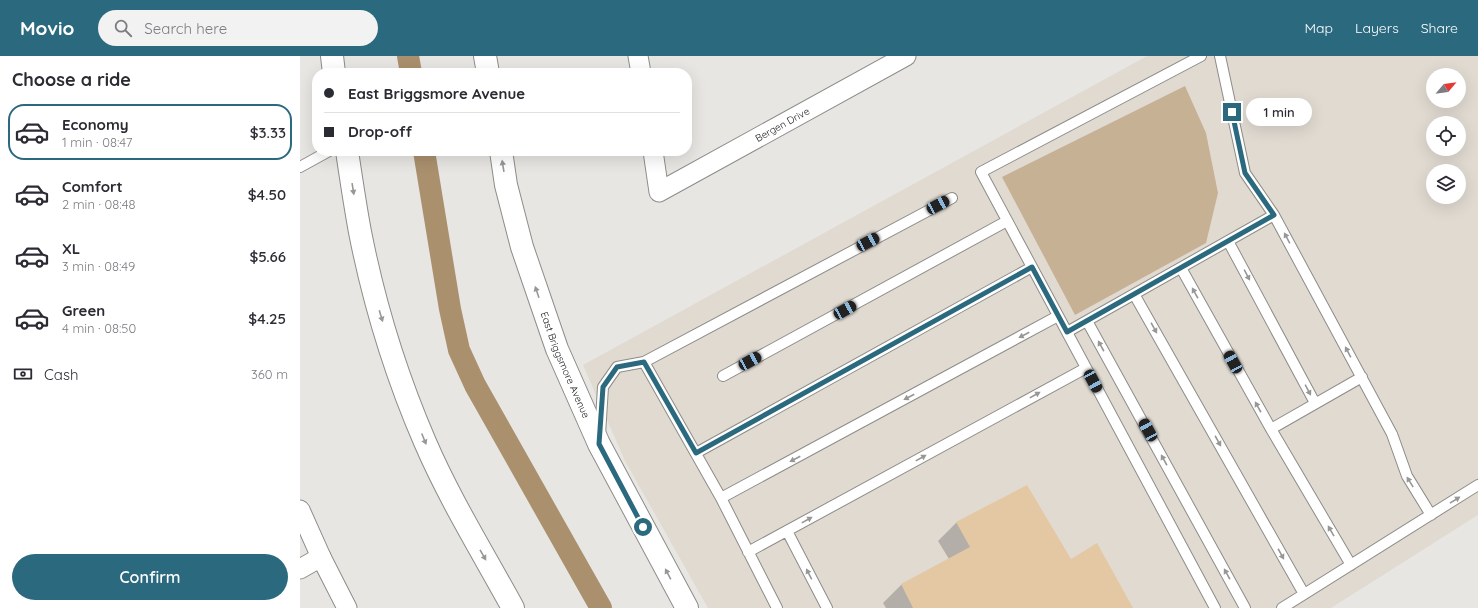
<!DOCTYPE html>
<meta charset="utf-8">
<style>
body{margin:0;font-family:Quicksand,sans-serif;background:#f2f2f3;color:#2b2b33;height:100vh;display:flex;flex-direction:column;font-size:15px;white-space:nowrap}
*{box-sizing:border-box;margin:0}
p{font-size:13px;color:#7c7c81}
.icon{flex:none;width:22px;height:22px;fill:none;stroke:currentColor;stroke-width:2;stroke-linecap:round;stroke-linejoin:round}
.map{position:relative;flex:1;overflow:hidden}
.sheet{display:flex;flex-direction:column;background:#fff;width:300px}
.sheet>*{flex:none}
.hud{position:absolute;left:12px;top:12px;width:380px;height:88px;border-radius:16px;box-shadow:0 4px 16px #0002;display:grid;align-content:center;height:88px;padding:0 12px;background:#fff}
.needle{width:26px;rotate:61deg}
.buttons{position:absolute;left:1126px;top:12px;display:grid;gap:8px}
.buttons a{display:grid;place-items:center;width:40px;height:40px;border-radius:50%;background:#fff;box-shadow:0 4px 16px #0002;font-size:20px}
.end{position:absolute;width:18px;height:18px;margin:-9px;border:5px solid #2b697f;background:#fff;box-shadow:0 0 0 2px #fff}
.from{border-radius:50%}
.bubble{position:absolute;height:28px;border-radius:14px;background:#fff;box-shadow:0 4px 16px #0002;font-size:13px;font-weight:600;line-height:28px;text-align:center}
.car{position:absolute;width:12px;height:24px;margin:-12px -6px;border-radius:5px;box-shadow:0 0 3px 1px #0007;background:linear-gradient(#222 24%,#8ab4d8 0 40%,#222 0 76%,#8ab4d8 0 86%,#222 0)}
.hud b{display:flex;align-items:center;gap:14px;height:38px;font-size:15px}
.hud b+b{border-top:1px solid #e1e1e2}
.hud i{width:10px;height:10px;background:#2b2b33}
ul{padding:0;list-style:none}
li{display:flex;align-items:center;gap:12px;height:56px;margin:0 8px 6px;padding:0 4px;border:2px solid transparent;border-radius:16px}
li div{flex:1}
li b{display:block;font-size:15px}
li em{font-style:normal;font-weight:600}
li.active{border-color:#2b697f}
li>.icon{width:36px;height:36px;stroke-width:1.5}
h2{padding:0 12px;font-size:18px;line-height:48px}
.pay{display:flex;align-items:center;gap:10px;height:44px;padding:0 12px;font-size:15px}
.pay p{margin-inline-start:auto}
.action{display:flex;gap:8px;margin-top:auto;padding:8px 12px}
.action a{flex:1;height:46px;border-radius:24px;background:#2b697f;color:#fff;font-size:16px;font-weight:600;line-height:46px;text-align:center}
header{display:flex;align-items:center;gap:24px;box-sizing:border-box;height:56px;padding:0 20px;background:#2b697f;color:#fff}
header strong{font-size:19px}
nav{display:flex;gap:22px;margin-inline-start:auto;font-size:14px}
.search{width:280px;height:36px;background:#f2f2f3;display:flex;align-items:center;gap:10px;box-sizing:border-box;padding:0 14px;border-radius:22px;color:#7c7c81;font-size:15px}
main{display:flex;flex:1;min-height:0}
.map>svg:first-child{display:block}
</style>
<header>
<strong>Movio</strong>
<div class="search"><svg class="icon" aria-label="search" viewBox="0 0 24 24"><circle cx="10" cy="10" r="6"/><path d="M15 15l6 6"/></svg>Search here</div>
<nav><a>Map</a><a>Layers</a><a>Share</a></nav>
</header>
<main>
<section class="sheet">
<h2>Choose a ride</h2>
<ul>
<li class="active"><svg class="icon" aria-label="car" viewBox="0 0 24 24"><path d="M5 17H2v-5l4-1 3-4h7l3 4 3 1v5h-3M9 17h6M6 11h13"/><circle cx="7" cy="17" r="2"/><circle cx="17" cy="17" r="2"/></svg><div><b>Economy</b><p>1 min · 08:47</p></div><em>$3.33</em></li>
<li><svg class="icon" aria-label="car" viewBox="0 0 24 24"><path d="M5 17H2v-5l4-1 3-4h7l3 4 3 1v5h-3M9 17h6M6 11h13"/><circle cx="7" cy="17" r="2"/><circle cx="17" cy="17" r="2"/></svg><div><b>Comfort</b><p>2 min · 08:48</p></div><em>$4.50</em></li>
<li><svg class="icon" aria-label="car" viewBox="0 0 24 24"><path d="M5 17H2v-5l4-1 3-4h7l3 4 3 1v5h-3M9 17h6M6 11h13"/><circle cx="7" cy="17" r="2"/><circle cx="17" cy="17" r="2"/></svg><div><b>XL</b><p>3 min · 08:49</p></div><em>$5.66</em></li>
<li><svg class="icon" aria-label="car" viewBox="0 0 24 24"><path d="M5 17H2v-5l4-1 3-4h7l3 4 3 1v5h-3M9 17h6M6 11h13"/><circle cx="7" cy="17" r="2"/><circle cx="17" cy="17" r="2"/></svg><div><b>Green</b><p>4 min · 08:50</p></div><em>$4.25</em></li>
</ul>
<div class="pay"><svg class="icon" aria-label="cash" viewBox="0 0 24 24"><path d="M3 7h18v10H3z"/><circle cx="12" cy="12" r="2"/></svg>Cash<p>360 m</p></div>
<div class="action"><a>Confirm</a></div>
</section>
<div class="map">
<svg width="1178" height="552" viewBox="0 0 1178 552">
<rect width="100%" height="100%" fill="#e8e6e3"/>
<path fill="#e0dad1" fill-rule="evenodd" d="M 847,0 L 1178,0 L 1178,459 L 1031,552 L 408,552 L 325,405 L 283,309 ZM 1133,19 L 1159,19 L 1159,45 L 1133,45 ZM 1133,67 L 1159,67 L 1159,93 L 1133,93 ZM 1133,115 L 1159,115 L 1159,141 L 1133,141 Z"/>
<path fill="#c6b195" d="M 885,30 L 906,77 L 918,137 L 906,187 L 775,259 L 702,121 Z"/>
<path fill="#0003" d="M 726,431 L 771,505 L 832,552 L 586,552 L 583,547 L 601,529 L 649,503 L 638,485 L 656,467 Z"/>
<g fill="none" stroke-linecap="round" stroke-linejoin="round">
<path stroke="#aa906d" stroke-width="22" d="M 108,0 L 111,17
M 124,95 L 150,253 L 159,294 L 175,329 L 301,552"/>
</g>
<path fill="#e3c8a3" d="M 727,429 L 771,503 L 797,487 L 833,552 L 613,552 L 601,528 L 670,491 L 656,466 Z"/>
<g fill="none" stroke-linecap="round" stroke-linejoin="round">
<defs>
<path id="lane" d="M 901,0 L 681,116 L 915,552
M 920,0 L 945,117 L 974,159 L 1092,378 L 1107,420 L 1131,459
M 0,111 L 29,95
M 928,185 L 1015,347
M 881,212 L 971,373 L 1051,509
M 834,238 L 1004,538
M 787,265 L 945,552
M 767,276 L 974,159
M 344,306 L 421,442 L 477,552
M 423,320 L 707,165
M 971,373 L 1062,321
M 300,379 L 303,331 L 317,311 L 344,306 L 652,142
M 396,397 L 732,211
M 421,442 L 758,260
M 487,475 L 527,552
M 448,496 L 786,312
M 982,552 L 1178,429"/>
<g id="street">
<path d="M 338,0 L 341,17"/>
<path id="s1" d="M 353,95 L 359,136 L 606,0"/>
<path d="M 0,454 L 21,501 L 47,552"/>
<path d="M 0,513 L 21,501"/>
</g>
<g id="secondary">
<path d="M 32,0 L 34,17"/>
<path d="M 185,0 L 188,17"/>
<path d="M 47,95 C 51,122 55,149 60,176 C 74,247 96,319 125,386 C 150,444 183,497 213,552"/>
<path id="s2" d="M 201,95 L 206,129 L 222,191 L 257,293 L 299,388 L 387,552"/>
</g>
</defs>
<use href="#lane" stroke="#8d8c89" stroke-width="12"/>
<use href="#street" stroke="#8d8c89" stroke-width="21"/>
<use href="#secondary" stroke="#8d8c89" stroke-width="24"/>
<use href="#lane" stroke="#fff" stroke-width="10"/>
<use href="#street" stroke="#fff" stroke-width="19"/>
<use href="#secondary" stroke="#fff" stroke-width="22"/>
</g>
<defs><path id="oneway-solid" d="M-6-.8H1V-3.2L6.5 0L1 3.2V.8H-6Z"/></defs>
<g fill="#979796">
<use href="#oneway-solid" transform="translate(203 110) rotate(-99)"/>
<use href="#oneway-solid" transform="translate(53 133) rotate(81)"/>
<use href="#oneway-solid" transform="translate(987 182) rotate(-118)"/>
<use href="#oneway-solid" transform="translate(947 219) rotate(62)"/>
<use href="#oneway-solid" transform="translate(237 236) rotate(-109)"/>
<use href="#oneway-solid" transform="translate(895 237) rotate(-119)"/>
<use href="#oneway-solid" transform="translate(81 260) rotate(73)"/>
<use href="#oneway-solid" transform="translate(854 272) rotate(61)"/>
<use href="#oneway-solid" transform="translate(724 279) rotate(152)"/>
<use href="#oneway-solid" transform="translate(801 290) rotate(-119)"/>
<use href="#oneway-solid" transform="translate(1048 296) rotate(-118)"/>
<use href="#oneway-solid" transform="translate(1008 334) rotate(62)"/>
<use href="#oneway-solid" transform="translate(735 339) rotate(-29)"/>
<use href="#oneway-solid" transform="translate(609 341) rotate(152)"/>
<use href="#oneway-solid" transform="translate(958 351) rotate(-119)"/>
<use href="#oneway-solid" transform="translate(124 383) rotate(68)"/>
<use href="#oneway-solid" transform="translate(918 385) rotate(61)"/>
<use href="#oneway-solid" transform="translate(621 402) rotate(-29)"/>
<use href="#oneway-solid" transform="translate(495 403) rotate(152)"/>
<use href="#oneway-solid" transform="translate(864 404) rotate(-119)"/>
<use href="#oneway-solid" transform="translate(1110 426) rotate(-122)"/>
<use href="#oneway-solid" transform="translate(1155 444) rotate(-32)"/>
<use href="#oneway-solid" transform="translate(507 464) rotate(-29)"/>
<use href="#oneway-solid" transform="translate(1031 475) rotate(-120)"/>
<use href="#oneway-solid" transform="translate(981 498) rotate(61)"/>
<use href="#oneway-solid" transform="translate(183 499) rotate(60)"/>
<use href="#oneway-solid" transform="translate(368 518) rotate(-118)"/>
<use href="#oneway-solid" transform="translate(509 518) rotate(-117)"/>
<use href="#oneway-solid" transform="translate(927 518) rotate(-119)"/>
</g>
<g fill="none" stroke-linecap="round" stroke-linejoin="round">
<path stroke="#2b697f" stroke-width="5" d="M 343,471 L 299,388 L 303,331 L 317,311 L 344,306 L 396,397 L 732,211 L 767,276 L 974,159 L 945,117 L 932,56"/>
</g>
<g text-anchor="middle" stroke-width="3" stroke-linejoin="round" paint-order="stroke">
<g font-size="10" fill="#181716" stroke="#f5f3f1">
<text dy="4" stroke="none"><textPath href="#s1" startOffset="182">Bergen Drive</textPath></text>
<text dy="4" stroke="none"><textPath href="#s2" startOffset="224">East Briggsmore Avenue</textPath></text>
</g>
</g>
</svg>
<div class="buttons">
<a><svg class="needle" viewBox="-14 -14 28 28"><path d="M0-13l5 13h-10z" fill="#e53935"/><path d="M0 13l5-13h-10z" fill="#7c7c81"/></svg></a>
<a><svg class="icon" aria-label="locate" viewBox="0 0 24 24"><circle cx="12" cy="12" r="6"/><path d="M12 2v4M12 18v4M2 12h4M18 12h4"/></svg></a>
<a><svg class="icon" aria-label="layers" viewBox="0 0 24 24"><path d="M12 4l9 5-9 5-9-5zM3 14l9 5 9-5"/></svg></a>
</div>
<i class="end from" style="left:343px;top:471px"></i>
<i class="end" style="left:932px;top:56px"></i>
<div class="bubble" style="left:946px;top:42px;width:66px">1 min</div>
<i class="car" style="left:638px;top:149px;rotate:62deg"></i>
<i class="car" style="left:568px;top:186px;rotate:62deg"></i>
<i class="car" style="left:545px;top:254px;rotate:61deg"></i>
<i class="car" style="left:450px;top:305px;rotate:61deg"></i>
<i class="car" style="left:933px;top:306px;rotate:331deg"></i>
<i class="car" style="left:793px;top:325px;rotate:152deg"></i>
<i class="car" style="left:848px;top:374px;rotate:331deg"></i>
<div class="hud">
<b><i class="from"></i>East Briggsmore Avenue</b>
<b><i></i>Drop-off</b>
</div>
</div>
</main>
